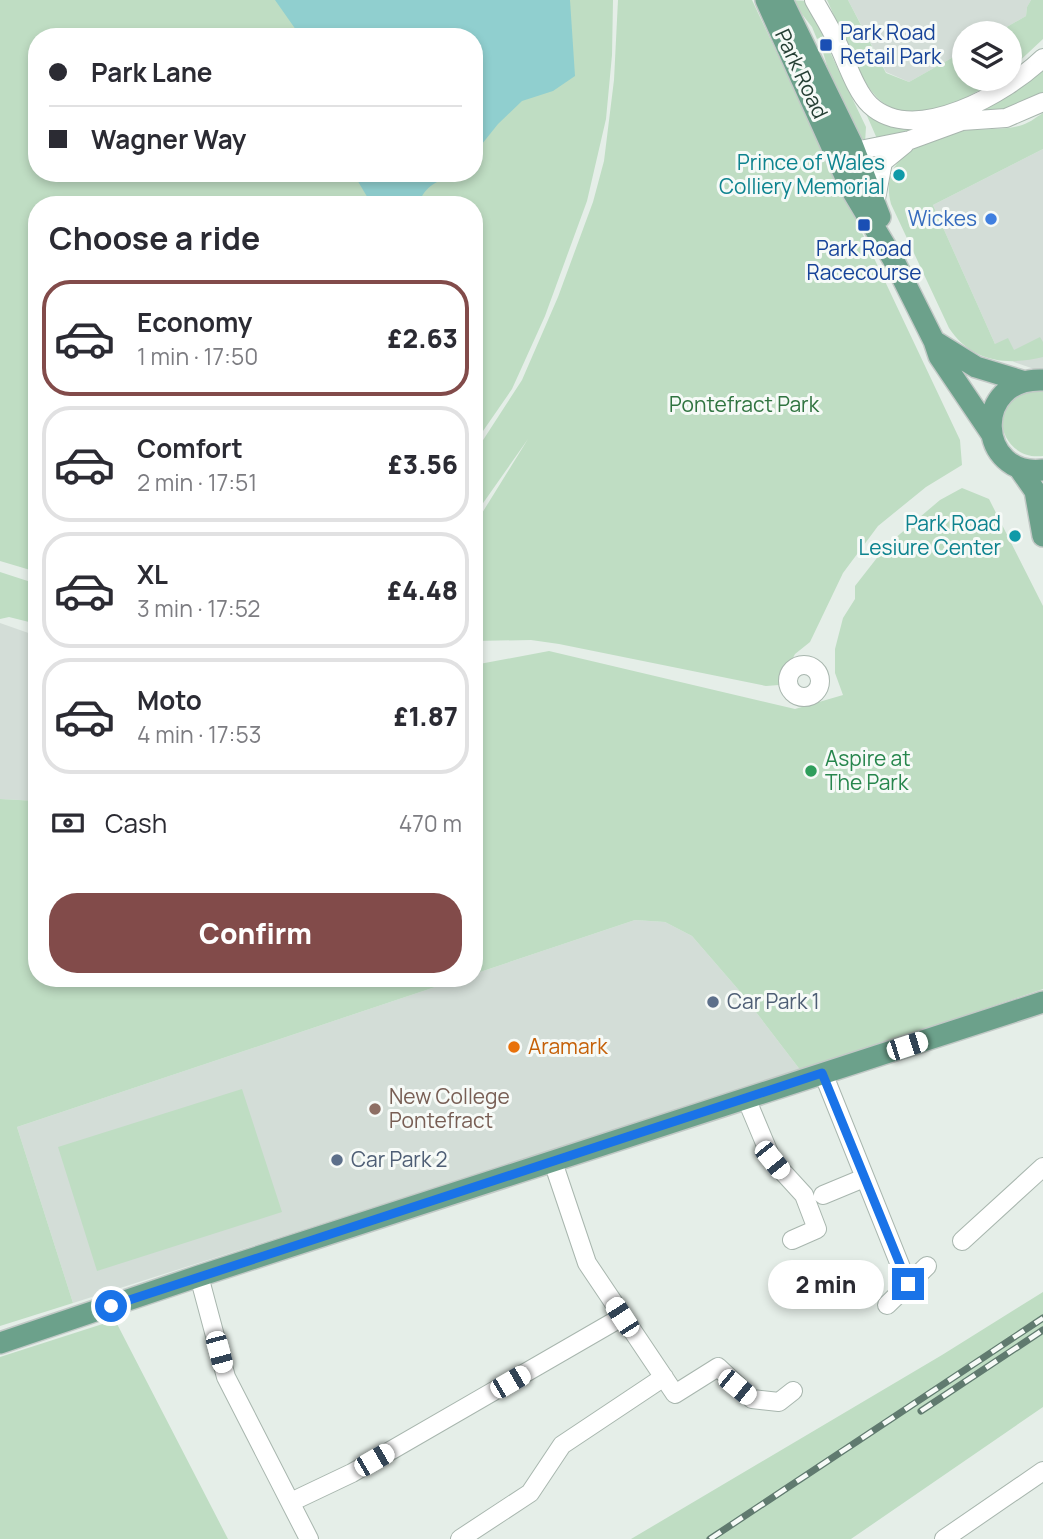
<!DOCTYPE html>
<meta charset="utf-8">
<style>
body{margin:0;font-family:Manrope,sans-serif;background:#f7f7f7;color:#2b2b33;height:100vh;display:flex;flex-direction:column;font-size:26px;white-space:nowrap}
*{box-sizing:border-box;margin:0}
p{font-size:23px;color:#7c7c81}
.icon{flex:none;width:38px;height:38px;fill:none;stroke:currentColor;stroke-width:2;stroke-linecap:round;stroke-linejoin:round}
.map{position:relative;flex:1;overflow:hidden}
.panel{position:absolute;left:28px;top:196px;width:455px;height:791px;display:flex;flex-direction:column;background:#fff;border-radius:28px;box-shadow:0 4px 10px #0003}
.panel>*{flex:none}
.banner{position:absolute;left:28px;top:28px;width:455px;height:154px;border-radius:28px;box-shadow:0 4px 10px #0003;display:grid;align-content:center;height:154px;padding:0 21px;background:#fff}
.controls{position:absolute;left:952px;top:21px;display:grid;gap:14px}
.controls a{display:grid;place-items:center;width:70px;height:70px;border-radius:50%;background:#fff;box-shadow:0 4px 10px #0003;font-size:35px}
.end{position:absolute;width:32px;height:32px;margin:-16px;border:9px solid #1a73e8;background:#fff;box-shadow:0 0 0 4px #fff}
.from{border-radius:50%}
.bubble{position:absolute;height:49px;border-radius:24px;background:#fff;box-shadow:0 4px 10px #0003;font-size:23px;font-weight:800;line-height:49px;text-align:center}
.car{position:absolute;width:21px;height:42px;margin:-21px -10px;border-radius:9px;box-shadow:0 0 5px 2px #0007;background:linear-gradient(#fff 24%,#345 0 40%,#fff 0 76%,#345 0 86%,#fff 0)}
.banner b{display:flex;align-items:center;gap:24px;height:66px;font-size:26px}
.banner b+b{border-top:2px solid #e1e1e2}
.banner i{width:18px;height:18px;background:#2b2b33}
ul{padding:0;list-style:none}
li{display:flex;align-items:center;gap:21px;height:116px;margin:0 14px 10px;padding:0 7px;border:4px solid #e1e1e2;border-radius:28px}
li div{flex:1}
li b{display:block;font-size:26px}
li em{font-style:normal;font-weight:800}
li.selected{border-color:#824b4a}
li>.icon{width:63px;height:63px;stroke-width:1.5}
h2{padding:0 21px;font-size:32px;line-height:84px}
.pay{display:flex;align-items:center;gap:18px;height:77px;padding:0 21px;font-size:26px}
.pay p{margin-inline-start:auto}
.cta{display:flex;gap:14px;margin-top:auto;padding:14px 21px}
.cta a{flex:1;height:80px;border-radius:28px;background:#824b4a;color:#fff;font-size:28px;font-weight:800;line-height:80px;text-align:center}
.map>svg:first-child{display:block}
</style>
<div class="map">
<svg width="1043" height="1539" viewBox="0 0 1043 1539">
<rect width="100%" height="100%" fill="#e5eee8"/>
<path fill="#d3ddd7" d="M 848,0 L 1031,0 L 1027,7 L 1026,16 L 996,33 L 964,33 L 964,51 L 909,82 L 886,72 Z
M 1043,149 L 1043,372 L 1014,362 L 995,344 L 933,205 Z
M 0,623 L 37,636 L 37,801 L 0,799 Z
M 635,920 L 665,922 L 692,936 L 743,995 L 801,1071 L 73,1303 L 17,1127 L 462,978 L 474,978 L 474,974 Z"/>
<path fill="#bfddc3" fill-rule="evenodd" d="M 0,0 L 613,0 L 612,55 L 606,119 L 587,201 L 545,316 L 512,389 L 474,444 L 474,205 L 37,205 L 37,572 L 0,561 ZM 37,37 L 474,37 L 474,173 L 37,173 Z
M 618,0 L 752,0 L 960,440 L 962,465 L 926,487 L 878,526 L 843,573 L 810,642 L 795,654 L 779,685 L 766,686 L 559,644 L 531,640 L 474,641 L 474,526 L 528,439 L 474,516 L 474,454 L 522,380 L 558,297 L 593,202 L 604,161 L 614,80 Z
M 791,0 L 806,1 L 824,36 L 817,39 L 812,27 Z
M 827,0 L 848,0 L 886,73 L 909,82 L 964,51 L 964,79 L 997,79 C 965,101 904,133 873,93 C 856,72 839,26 827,0 Z
M 1031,0 L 1043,0 L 1043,39 L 1010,70 L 1010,33 L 996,33 L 1026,16 L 1027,7 Z
M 829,50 L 866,127 L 865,143 L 860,144 L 832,83 L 823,52 Z
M 1043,67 L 1043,92 C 1024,109 1000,111 975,112 Z
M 861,102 L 916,126 L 917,130 L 878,141 Z
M 1043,113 L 1043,149 L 933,205 L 995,344 L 1008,338 L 1014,350 L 1040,337 L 1043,342 L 1043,357 C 1007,366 971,362 949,328 L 891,204 C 879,160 918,143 954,133 C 975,127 998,131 1019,126 C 1028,124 1035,118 1043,113 Z
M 1043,389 L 1043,456 C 1001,461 987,405 1021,392 C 1027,389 1036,390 1043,389 Z
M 962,488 L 989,499 L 1043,606 L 1043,989 L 801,1071 L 743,995 L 692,936 L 665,922 L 635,920 L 474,974 L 474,665 L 549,651 L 795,709 L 843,695 L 835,673 L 835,649 L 843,618 L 855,599 L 855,586 L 887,545 L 940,500 Z
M 0,572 L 37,584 L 37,624 L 9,617 L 0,619 Z
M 0,799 L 37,801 L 37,978 L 462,978 L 17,1127 L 73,1303 L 0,1326 Z
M 242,1089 L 282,1212 L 97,1271 L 58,1147 Z
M 1043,1292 L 1043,1407 L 851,1539 L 631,1539 L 942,1355 Z
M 115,1320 L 228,1539 L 0,1539 L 0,1357 Z"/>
<path fill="#90cfcf" d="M 275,0 L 570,0 L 575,76 L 553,91 L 522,101 L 498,124 L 474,154 L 474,37 L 301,37 Z
M 353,173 L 459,173 C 439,181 426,183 418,205 L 372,205 Z"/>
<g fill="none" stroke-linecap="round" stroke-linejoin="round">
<defs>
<path id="minor" d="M 814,0 C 821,13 829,25 835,38 C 845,57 855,91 870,105 C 915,147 1008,92 1043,58
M 844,149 L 855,151 L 910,140 L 962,121 L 1006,118 L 1043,102
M 875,204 L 883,162 L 905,144
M788 681a16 16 0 1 1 32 0a16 16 0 1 1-32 0Z
M 823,1073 L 908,1285
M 746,1098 L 772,1160 L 804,1195 L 817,1229 L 792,1240
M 553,1162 L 587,1263 L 675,1394 L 718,1367 L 752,1399 L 779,1402 L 793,1391
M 823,1195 L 864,1178
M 962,1241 L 1043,1167
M 199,1276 L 226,1377 L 309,1539
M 887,1305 L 927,1266
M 291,1502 L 352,1473 L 622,1317
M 460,1539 L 530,1493 L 562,1445 L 664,1377
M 944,1539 L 1043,1471"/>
<path id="major" d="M 766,0 L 850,187 L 893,259 L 934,341 L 939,356 L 991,433
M 782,0 L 852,144 L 880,217
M 934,341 L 976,367 L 1022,381
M 1043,380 C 971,377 977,478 1043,470
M 1019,468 L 1035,491 L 1043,536
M 0,1343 L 199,1276 L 1043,1002"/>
</defs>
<use href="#minor" stroke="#a8b6ae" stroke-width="20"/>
<use href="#major" stroke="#c2c9c6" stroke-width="24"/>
<use href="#minor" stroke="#fff" stroke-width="18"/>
<use href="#major" stroke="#6ca18b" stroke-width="21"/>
<defs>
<path id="rail" d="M 921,1411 L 1043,1330
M 710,1539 L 1043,1318"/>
</defs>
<use href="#rail" stroke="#607a6f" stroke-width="7"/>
<use href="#rail" stroke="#f6faf7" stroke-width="4.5" stroke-dasharray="13" stroke-linecap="butt"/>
</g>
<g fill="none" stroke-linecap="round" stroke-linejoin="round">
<path stroke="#1a73e8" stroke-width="9" d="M 111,1306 L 822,1073 L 908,1284"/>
</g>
<g fill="#1a4fb4" stroke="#f6faf7" stroke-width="2.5">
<rect x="819" y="38" width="14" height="14" rx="3.5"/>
<rect x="857" y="218" width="14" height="14" rx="3.5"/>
</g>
<g fill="#0f9aa8" stroke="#f6faf7" stroke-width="2.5">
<circle cx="899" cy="175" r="7"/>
<circle cx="1015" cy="536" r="7"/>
</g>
<circle fill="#3f7fe0" stroke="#f6faf7" stroke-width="2.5" cx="991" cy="219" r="7"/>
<circle fill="#2e9e5b" stroke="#f6faf7" stroke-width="2.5" cx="811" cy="771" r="7"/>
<g fill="#5c6f8a" stroke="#f6faf7" stroke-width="2.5">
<circle cx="713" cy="1002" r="7"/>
<circle cx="337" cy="1160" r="7"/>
</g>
<circle fill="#e8710a" stroke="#f6faf7" stroke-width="2.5" cx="514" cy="1047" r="7"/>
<circle fill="#8d6e63" stroke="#f6faf7" stroke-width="2.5" cx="375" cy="1109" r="7"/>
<g text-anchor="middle" stroke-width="6" stroke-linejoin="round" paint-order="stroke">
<g font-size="21" fill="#164399" stroke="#f6faf7" text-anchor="start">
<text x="840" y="40">Park Road<tspan x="840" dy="24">Retail Park</tspan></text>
<text x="864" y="256" text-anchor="middle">Park Road<tspan x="864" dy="24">Racecourse</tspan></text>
</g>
<g font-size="21" fill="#253f34" stroke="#f6faf7">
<text transform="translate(801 74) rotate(65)" y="7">Park Road</text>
</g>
<g font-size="21" fill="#0d838f" stroke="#f6faf7" text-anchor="end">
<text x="885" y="170">Prince of Wales<tspan x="885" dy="24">Colliery Memorial</tspan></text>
<text x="1001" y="531">Park Road<tspan x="1001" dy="24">Lesiure Center</tspan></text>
</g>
<g font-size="21" fill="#366cbe" stroke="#f6faf7" text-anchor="end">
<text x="977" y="226">Wickes</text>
</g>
<g font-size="21" fill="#307440" stroke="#f6faf7">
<text x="744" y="412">Pontefract Park</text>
</g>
<g font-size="21" fill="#27864d" stroke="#f6faf7" text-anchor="start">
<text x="825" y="766">Aspire at<tspan x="825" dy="24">The Park</tspan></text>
</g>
<g font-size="21" fill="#4e5e75" stroke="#f6faf7" text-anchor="start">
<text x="727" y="1009">Car Park 1</text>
<text x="351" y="1167">Car Park 2</text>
</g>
<g font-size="21" fill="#c56008" stroke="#f6faf7" text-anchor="start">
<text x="528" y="1054">Aramark</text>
</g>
<g font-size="21" fill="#785e54" stroke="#f6faf7" text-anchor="start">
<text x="389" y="1104">New College<tspan x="389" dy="24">Pontefract</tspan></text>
</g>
</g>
</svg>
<div class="controls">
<a><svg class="icon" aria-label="layers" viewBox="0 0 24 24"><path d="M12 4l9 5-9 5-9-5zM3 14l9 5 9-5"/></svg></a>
</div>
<i class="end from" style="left:111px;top:1306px"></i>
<i class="end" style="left:908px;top:1284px"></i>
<div class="bubble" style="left:768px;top:1260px;width:116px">2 min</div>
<i class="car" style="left:907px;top:1046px;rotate:72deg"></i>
<i class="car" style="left:772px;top:1160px;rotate:141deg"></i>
<i class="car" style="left:622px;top:1317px;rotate:327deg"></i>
<i class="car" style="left:219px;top:1352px;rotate:165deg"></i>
<i class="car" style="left:510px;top:1382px;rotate:60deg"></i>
<i class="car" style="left:737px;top:1387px;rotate:129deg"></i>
<i class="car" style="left:374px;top:1460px;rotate:60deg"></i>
<div class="banner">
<b><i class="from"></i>Park Lane</b>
<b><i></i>Wagner Way</b>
</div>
<section class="panel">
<h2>Choose a ride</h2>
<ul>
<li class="selected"><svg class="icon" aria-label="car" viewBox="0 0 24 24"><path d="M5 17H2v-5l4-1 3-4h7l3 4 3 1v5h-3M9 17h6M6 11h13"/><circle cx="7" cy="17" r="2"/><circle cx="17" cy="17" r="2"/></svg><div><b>Economy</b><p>1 min · 17:50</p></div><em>£2.63</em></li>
<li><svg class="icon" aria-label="car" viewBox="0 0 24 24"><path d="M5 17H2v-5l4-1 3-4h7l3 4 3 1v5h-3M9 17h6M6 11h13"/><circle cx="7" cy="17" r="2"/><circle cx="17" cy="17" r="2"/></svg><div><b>Comfort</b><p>2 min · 17:51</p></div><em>£3.56</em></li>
<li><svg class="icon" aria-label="car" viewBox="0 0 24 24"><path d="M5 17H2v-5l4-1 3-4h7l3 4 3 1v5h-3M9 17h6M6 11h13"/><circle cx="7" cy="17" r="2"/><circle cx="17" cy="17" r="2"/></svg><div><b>XL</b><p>3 min · 17:52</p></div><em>£4.48</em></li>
<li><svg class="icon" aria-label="car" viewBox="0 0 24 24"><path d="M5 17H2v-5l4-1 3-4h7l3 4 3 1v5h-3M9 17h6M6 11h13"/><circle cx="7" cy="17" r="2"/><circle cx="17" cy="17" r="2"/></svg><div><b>Moto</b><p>4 min · 17:53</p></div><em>£1.87</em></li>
</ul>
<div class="pay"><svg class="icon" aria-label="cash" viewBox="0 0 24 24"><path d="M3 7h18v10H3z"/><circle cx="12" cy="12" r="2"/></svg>Cash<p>470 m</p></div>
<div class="cta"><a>Confirm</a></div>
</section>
</div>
